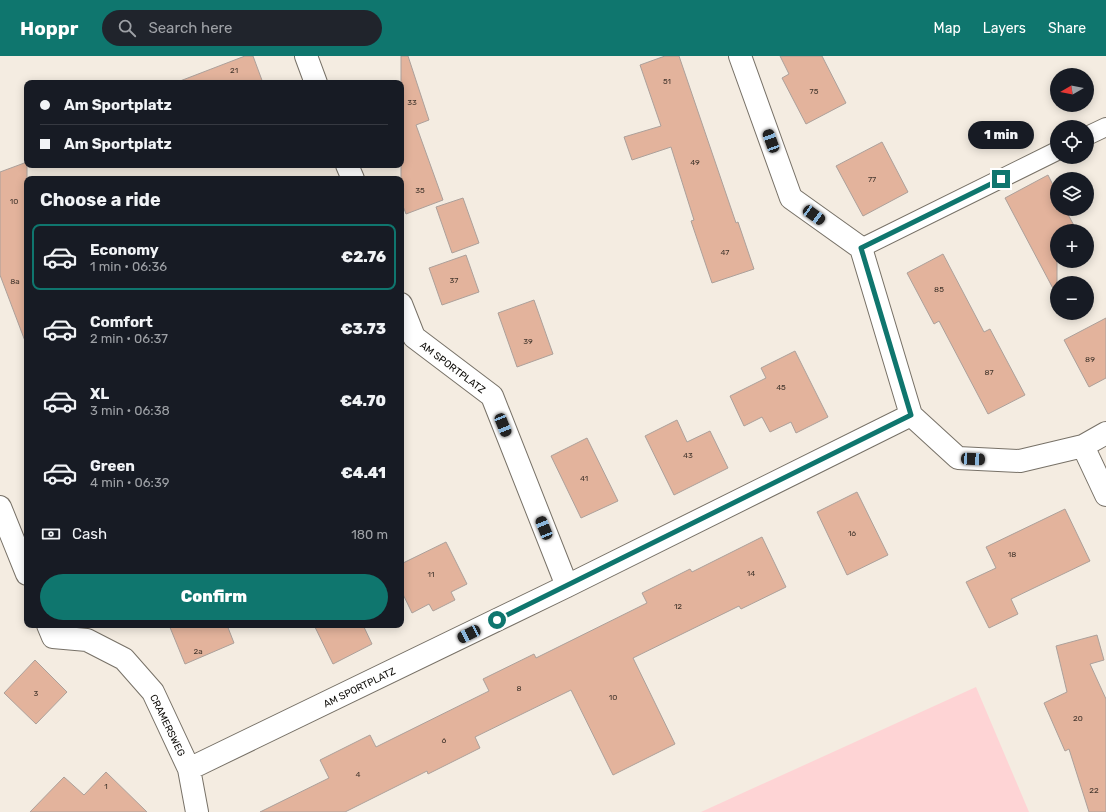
<!DOCTYPE html>
<meta charset="utf-8">
<style>
body{margin:0;font-family:Rubik,sans-serif;background:#20242c;color:#f1f3f6;height:100vh;display:flex;flex-direction:column;font-size:15px;white-space:nowrap}
*{box-sizing:border-box;margin:0}
p{font-size:13px;color:#9ea1a6}
.icon{flex:none;width:22px;height:22px;fill:none;stroke:currentColor;stroke-width:2;stroke-linecap:round;stroke-linejoin:round}
.map{position:relative;flex:1;overflow:hidden}
.sheet{position:absolute;left:24px;top:120px;width:380px;height:452px;display:flex;flex-direction:column;background:#171b24;border-radius:8px;box-shadow:0 2px 10px #0003}
.sheet>*{flex:none}
.banner{position:absolute;left:24px;top:24px;width:380px;height:88px;border-radius:8px;box-shadow:0 2px 10px #0003;display:grid;align-content:center;height:88px;padding:0 16px;background:#171b24}
.needle{width:26px;rotate:261deg}
.controls{position:absolute;left:1050px;top:12px;display:grid;gap:8px}
.controls a{display:grid;place-items:center;width:44px;height:44px;border-radius:50%;background:#171b24;box-shadow:0 2px 10px #0003;font-size:20px}
.end{position:absolute;width:18px;height:18px;margin:-9px;border:5px solid #0f766e;background:#fff;box-shadow:0 0 0 2px #fff}
.from{border-radius:50%}
.bubble{position:absolute;height:28px;border-radius:14px;background:#171b24;box-shadow:0 2px 10px #0003;font-size:13px;font-weight:800;line-height:28px;text-align:center}
.car{position:absolute;width:12px;height:24px;margin:-12px -6px;border-radius:5px;box-shadow:0 0 3px 1px #0007;background:linear-gradient(#222 24%,#8ab4d8 0 40%,#222 0 76%,#8ab4d8 0 86%,#222 0)}
.banner b{display:flex;align-items:center;gap:14px;height:38px;font-size:15px}
.banner b+b{border-top:1px solid #363941}
.banner i{width:10px;height:10px;background:#f1f3f6}
ul{padding:0;list-style:none}
li{display:flex;align-items:center;gap:12px;height:66px;margin:0 8px 6px;padding:0 8px;border:2px solid transparent;border-radius:8px}
li div{flex:1}
li b{display:block;font-size:15px}
li em{font-style:normal;font-weight:800}
li.on{border-color:#0f766e}
li>.icon{width:36px;height:36px;stroke-width:1.5}
h2{padding:0 16px;font-size:18px;line-height:48px}
.pay{display:flex;align-items:center;gap:10px;height:44px;padding:0 16px;font-size:15px}
.pay p{margin-inline-start:auto}
.primary-button{display:flex;gap:8px;margin-top:auto;padding:8px 16px}
.primary-button a{flex:1;height:46px;border-radius:24px;background:#0f766e;color:#fff;font-size:16px;font-weight:800;line-height:46px;text-align:center}
header{display:flex;align-items:center;gap:24px;box-sizing:border-box;height:56px;padding:0 20px;background:#0f766e;color:#fff}
header strong{font-size:19px}
nav{display:flex;gap:22px;margin-inline-start:auto;font-size:14px}
.search{width:280px;height:36px;background:#20242c;display:flex;align-items:center;gap:10px;box-sizing:border-box;padding:0 14px;border-radius:22px;color:#9ea1a6;font-size:15px}
.map>svg:first-child{display:block}
</style>
<header>
<strong>Hoppr</strong>
<div class="search"><svg class="icon" aria-label="search" viewBox="0 0 24 24"><circle cx="10" cy="10" r="6"/><path d="M15 15l6 6"/></svg>Search here</div>
<nav><a>Map</a><a>Layers</a><a>Share</a></nav>
</header>
<div class="map">
<svg width="1106" height="756" viewBox="0 0 1106 756">
<rect width="100%" height="100%" fill="#f4ece1"/>
<path fill="#fed4d5" d="M 976,631 L 1029,756 L 701,756 Z"/>
<path fill="#e3b39c" stroke="#aca09a" d="M 245,0 L 253,0 L 263,27 L 181,27 L 180,25 Z
M 401,0 L 408,0 L 429,64 L 416,69 L 443,144 L 406,158 L 401,145 Z
M 665,0 L 679,0 L 736,167 L 738,166 L 754,213 L 712,227 L 691,165 L 694,164 L 671,91 L 632,104 L 624,81 L 661,70 L 640,9 Z
M 780,0 L 822,0 L 846,47 L 806,68 L 782,22 L 789,18 Z
M 882,86 L 908,136 L 863,160 L 836,110 Z
M 27,106 L 27,284 L 25,285 L 0,219 L 0,116 Z
M 1048,119 L 1057,137 L 1057,153 L 1065,153 L 1077,175 L 1057,175 L 1057,240 L 1005,142 Z
M 463,142 L 479,187 L 452,197 L 436,151 Z
M 943,198 L 984,276 L 990,273 L 1025,339 L 988,358 L 939,265 L 934,268 L 907,217 Z
M 466,199 L 479,236 L 442,249 L 429,212 Z
M 534,244 L 553,298 L 517,311 L 498,257 Z
M 1106,262 L 1106,322 L 1089,331 L 1064,284 Z
M 795,295 L 828,361 L 796,377 L 791,366 L 770,376 L 762,361 L 744,370 L 730,340 L 766,322 L 761,312 Z
M 677,364 L 687,386 L 710,375 L 728,412 L 674,439 L 645,380 Z
M 587,382 L 618,445 L 581,462 L 551,400 Z
M 857,436 L 888,499 L 847,519 L 817,456 Z
M 1065,453 L 1090,505 L 1011,543 L 1018,558 L 989,572 L 966,526 L 996,512 L 986,491 Z
M 762,481 L 786,531 L 741,553 L 739,550 L 633,602 L 675,688 L 613,719 L 571,634 L 475,681 L 480,692 L 428,718 L 427,715 L 345,756 L 260,756 L 329,722 L 320,704 L 370,679 L 376,691 L 489,635 L 483,623 L 534,598 L 536,602 L 647,547 L 642,537 L 690,513 L 692,516 Z
M 446,486 L 467,528 L 451,536 L 455,544 L 433,555 L 429,548 L 412,557 L 401,534 L 401,508 Z
M 169,569 L 227,569 L 234,587 L 185,608 Z
M 314,569 L 363,569 L 372,588 L 333,608 Z
M 1097,579 L 1104,604 L 1090,608 L 1106,643 L 1106,756 L 1089,756 L 1069,693 L 1065,695 L 1044,647 L 1067,636 L 1056,590 Z
M 35,604 L 67,636 L 36,668 L 4,637 Z
M 106,716 L 147,756 L 30,756 L 64,721 L 84,739 Z"/>
<g fill="none" stroke-linecap="round" stroke-linejoin="round">
<defs>
<path id="lane" d="M 1087,80 L 1106,71
M 861,192 L 1057,95"/>
<path id="street" d="M 306,0 L 316,27
M 740,0 L 791,142 L 861,192 L 911,359
M 347,109 L 353,123
M 401,248 L 414,281 L 492,340 L 567,530
M 1083,390 L 1106,439
M 0,451 L 27,518
M 48,569 L 53,581 L 87,584 L 124,603 L 153,636 L 189,713
M 197,756 L 189,713 L 567,530 L 911,359 L 958,402 L 1020,405 L 1083,390 L 1106,377"/>
</defs>
<use href="#lane" stroke="#777167" stroke-width="20"/>
<use href="#street" stroke="#777167" stroke-width="24"/>
<use href="#lane" stroke="#fff" stroke-width="18"/>
<use href="#street" stroke="#fff" stroke-width="22"/>
</g>
<g fill="none" stroke-linecap="round" stroke-linejoin="round">
<path stroke="#0f766e" stroke-width="5" d="M 497,564 L 911,359 L 861,192 L 1001,123"/>
</g>
<g text-anchor="middle" stroke-width="3" stroke-linejoin="round" paint-order="stroke">
<g font-size="8" fill="#43362d">
<text x="234" y="17">21</text>
<text x="667" y="28">51</text>
<text x="814" y="38">75</text>
<text x="412" y="49">33</text>
<text x="695" y="109">49</text>
<text x="872" y="126">77</text>
<text x="420" y="137">35</text>
<text x="14" y="148">10</text>
<text x="725" y="199">47</text>
<text x="454" y="227">37</text>
<text x="15" y="228">8a</text>
<text x="939" y="236">85</text>
<text x="528" y="288">39</text>
<text x="1090" y="306">89</text>
<text x="989" y="319">87</text>
<text x="781" y="334">45</text>
<text x="688" y="402">43</text>
<text x="584" y="425">41</text>
<text x="852" y="480">16</text>
<text x="1012" y="501">18</text>
<text x="751" y="520">14</text>
<text x="431" y="521">11</text>
<text x="678" y="553">12</text>
<text x="198" y="598">2a</text>
<text x="519" y="635">8</text>
<text x="36" y="640">3</text>
<text x="613" y="644">10</text>
<text x="1078" y="665">20</text>
<text x="444" y="687">6</text>
<text x="358" y="721">4</text>
<text x="106" y="733">1</text>
<text x="1094" y="737">22</text>
</g>
<g font-size="10" fill="#0e0c08" stroke="#fff">
<text transform="translate(453 311) rotate(37)" y="4">AM SPORTPLATZ</text>
<text transform="translate(359 631) rotate(-26)" y="4">AM SPORTPLATZ</text>
<text transform="translate(168 669) rotate(64)" y="4">CRAMERSWEG</text>
</g>
</g>
</svg>
<div class="controls">
<a><svg class="needle" viewBox="-14 -14 28 28"><path d="M0-13l5 13h-10z" fill="#e53935"/><path d="M0 13l5-13h-10z" fill="#9ea1a6"/></svg></a>
<a><svg class="icon" aria-label="locate" viewBox="0 0 24 24"><circle cx="12" cy="12" r="6"/><path d="M12 2v4M12 18v4M2 12h4M18 12h4"/></svg></a>
<a><svg class="icon" aria-label="layers" viewBox="0 0 24 24"><path d="M12 4l9 5-9 5-9-5zM3 14l9 5 9-5"/></svg></a>
<a>+</a>
<a>−</a>
</div>
<i class="end from" style="left:497px;top:564px"></i>
<i class="end" style="left:1001px;top:123px"></i>
<div class="bubble" style="left:968px;top:65px;width:66px">1 min</div>
<i class="car" style="left:771px;top:85px;rotate:340deg"></i>
<i class="car" style="left:814px;top:159px;rotate:126deg"></i>
<i class="car" style="left:503px;top:369px;rotate:158deg"></i>
<i class="car" style="left:973px;top:403px;rotate:93deg"></i>
<i class="car" style="left:544px;top:472px;rotate:338deg"></i>
<i class="car" style="left:469px;top:578px;rotate:244deg"></i>
<div class="banner">
<b><i class="from"></i>Am Sportplatz</b>
<b><i></i>Am Sportplatz</b>
</div>
<section class="sheet">
<h2>Choose a ride</h2>
<ul>
<li class="on"><svg class="icon" aria-label="car" viewBox="0 0 24 24"><path d="M5 17H2v-5l4-1 3-4h7l3 4 3 1v5h-3M9 17h6M6 11h13"/><circle cx="7" cy="17" r="2"/><circle cx="17" cy="17" r="2"/></svg><div><b>Economy</b><p>1 min · 06:36</p></div><em>€2.76</em></li>
<li><svg class="icon" aria-label="car" viewBox="0 0 24 24"><path d="M5 17H2v-5l4-1 3-4h7l3 4 3 1v5h-3M9 17h6M6 11h13"/><circle cx="7" cy="17" r="2"/><circle cx="17" cy="17" r="2"/></svg><div><b>Comfort</b><p>2 min · 06:37</p></div><em>€3.73</em></li>
<li><svg class="icon" aria-label="car" viewBox="0 0 24 24"><path d="M5 17H2v-5l4-1 3-4h7l3 4 3 1v5h-3M9 17h6M6 11h13"/><circle cx="7" cy="17" r="2"/><circle cx="17" cy="17" r="2"/></svg><div><b>XL</b><p>3 min · 06:38</p></div><em>€4.70</em></li>
<li><svg class="icon" aria-label="car" viewBox="0 0 24 24"><path d="M5 17H2v-5l4-1 3-4h7l3 4 3 1v5h-3M9 17h6M6 11h13"/><circle cx="7" cy="17" r="2"/><circle cx="17" cy="17" r="2"/></svg><div><b>Green</b><p>4 min · 06:39</p></div><em>€4.41</em></li>
</ul>
<div class="pay"><svg class="icon" aria-label="cash" viewBox="0 0 24 24"><path d="M3 7h18v10H3z"/><circle cx="12" cy="12" r="2"/></svg>Cash<p>180 m</p></div>
<div class="primary-button"><a>Confirm</a></div>
</section>
</div>
